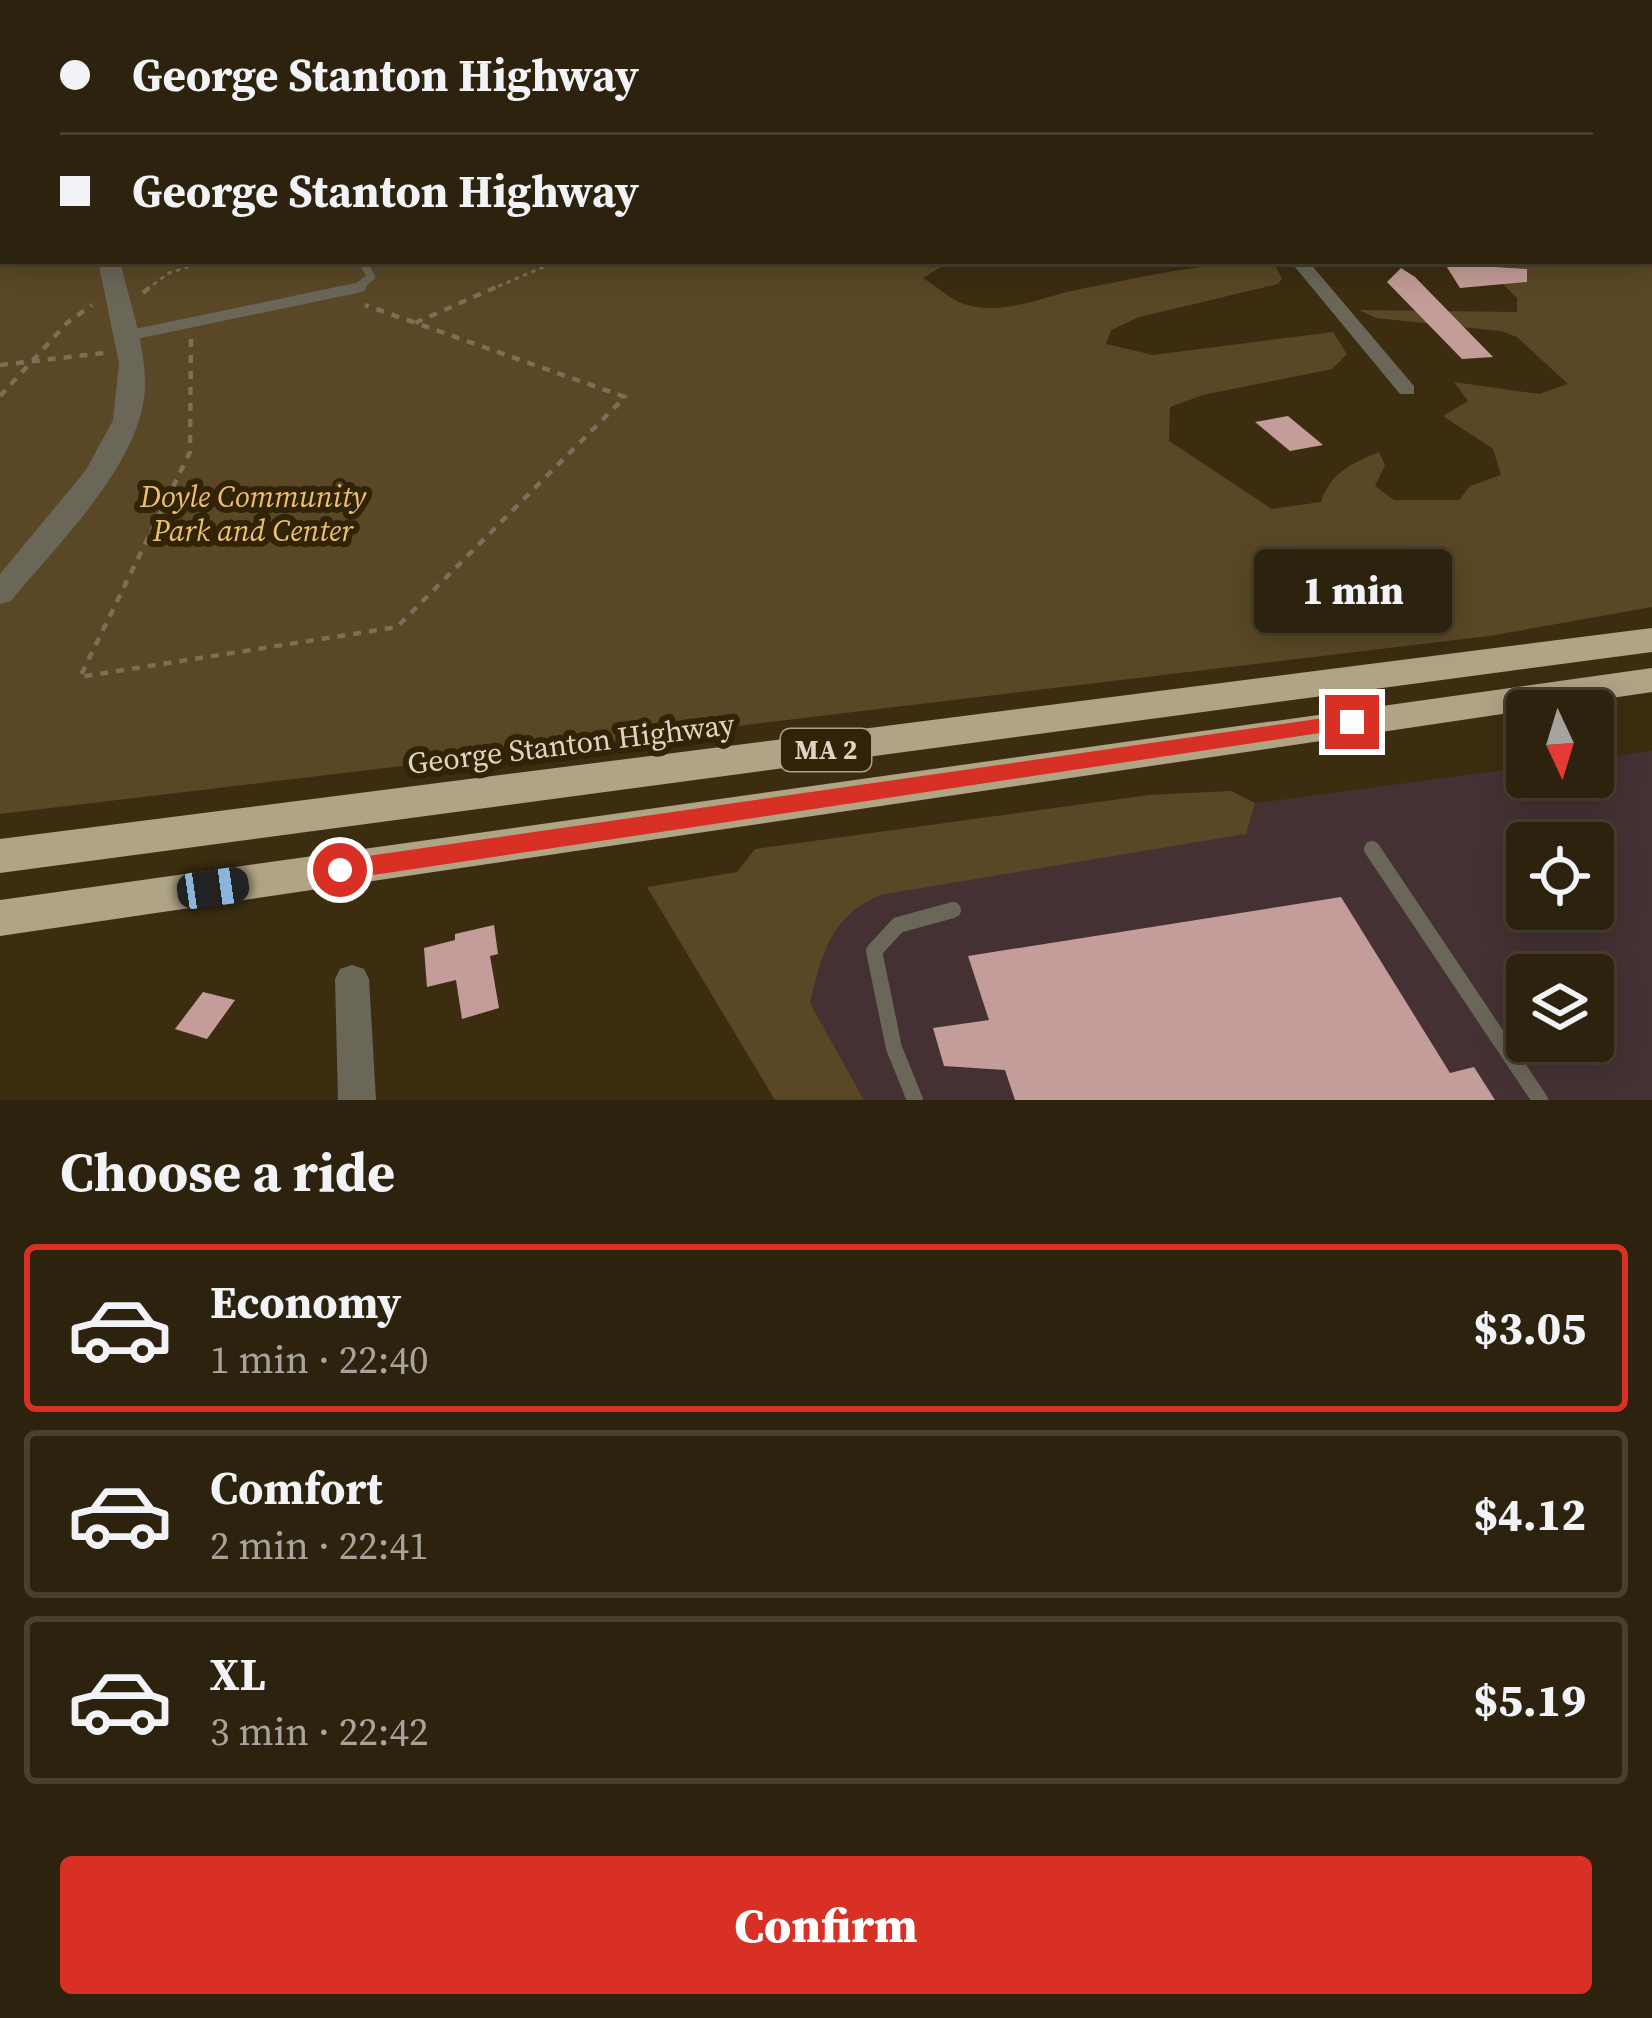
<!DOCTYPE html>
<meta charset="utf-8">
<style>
body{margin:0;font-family:"Source Serif 4",serif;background:#392f1b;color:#f1f3f6;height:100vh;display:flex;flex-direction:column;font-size:45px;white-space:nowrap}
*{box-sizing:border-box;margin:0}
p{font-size:39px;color:#a7a49d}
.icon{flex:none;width:66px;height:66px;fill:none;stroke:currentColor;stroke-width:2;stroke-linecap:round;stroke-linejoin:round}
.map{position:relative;height:1100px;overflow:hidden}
.drawer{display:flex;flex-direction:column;background:#2d220d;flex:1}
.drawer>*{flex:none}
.guide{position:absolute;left:0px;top:0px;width:1653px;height:264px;box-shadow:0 6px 30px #0003,0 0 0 3px #483f2e;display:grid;align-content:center;height:264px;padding:0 60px;background:#2d220d}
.needle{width:78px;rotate:176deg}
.buttons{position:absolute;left:1506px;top:690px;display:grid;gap:24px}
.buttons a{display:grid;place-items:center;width:108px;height:108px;border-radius:12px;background:#2d220d;box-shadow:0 6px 30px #0003,0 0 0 3px #483f2e;font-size:60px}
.end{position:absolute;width:54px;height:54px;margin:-27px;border:15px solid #d93025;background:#fff;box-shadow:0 0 0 6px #fff}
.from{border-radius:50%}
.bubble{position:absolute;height:84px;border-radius:12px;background:#2d220d;box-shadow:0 6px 30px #0003,0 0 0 3px #483f2e;font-size:39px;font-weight:800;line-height:84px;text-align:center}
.car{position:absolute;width:36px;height:72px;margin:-36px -18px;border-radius:15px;box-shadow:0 0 9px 3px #0007;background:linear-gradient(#222 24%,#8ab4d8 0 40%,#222 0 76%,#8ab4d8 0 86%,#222 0)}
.guide b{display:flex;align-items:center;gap:42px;height:114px;font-size:45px}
.guide b+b{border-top:3px solid #483f2e}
.guide i{width:30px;height:30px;background:#f1f3f6}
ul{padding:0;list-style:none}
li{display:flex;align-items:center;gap:36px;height:168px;margin:0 24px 18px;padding:0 36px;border:6px solid #483f2e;border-radius:12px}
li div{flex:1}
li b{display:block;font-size:45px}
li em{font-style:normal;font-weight:800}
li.selected{border-color:#d93025}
li>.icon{width:108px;height:108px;stroke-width:1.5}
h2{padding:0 60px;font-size:54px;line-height:144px}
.button{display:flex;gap:24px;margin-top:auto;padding:24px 60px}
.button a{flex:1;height:138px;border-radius:12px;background:#d93025;color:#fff;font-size:48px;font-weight:800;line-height:138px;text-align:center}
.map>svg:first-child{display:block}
</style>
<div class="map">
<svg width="1652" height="1100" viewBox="0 0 1652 1100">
<rect width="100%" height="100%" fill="#3c2d11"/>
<path fill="#453134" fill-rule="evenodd" d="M 1652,751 L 1652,1100 L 864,1100 L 737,872 L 1527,767 L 1527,777 L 1593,777 L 1593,759 ZM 1527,843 L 1593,843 L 1593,909 L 1527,909 ZM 1527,975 L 1593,975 L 1593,1041 L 1527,1041 Z"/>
<path fill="#5a4725" d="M 0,0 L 92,0 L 3,3 L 3,261 L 951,261 L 923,278 C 938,287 954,303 971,306 C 1009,314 1044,296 1080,289 C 1143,277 1210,260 1274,264 L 1282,278 L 1278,284 L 1139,317 L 1111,330 L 1106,344 L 1153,355 L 1333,332 L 1347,354 L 1332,369 L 1203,395 L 1170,407 L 1169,441 L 1272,509 L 1321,502 C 1330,473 1352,463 1379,452 L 1385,465 L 1375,486 L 1394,500 L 1459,500 L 1470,486 L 1501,475 L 1493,449 L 1443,416 L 1468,401 L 1454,382 L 1539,394 L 1568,384 L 1517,337 L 1501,331 L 1376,318 L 1359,310 L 1517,312 L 1517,298 L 1492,273 L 1496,265 L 1650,261 L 1652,201 L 1652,607 L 1489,636 L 0,814 Z
M 1231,791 L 1255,803 L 1246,834 L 880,895 C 830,917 822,953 810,1003 L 864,1100 L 775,1100 L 647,887 L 737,872 L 755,849 L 1149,795 Z"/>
<path fill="#c49c99" d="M 1445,264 L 1527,269 L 1527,282 L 1460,288 Z
M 1401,268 L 1415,277 L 1493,357 L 1462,359 L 1387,282 Z
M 1288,416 L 1323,445 L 1290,451 L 1255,422 Z
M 1341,897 L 1450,1073 L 1474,1067 L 1495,1100 L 1015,1100 L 1005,1070 L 944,1066 L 933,1028 L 989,1020 L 968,956 Z
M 494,925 L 498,954 L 490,956 L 499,1008 L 462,1019 L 456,980 L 427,987 L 424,948 L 455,940 L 455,934 Z
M 203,992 L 235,1000 L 207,1039 L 175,1029 Z"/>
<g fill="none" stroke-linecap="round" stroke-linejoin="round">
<path stroke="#7b6f57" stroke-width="3" stroke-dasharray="4.5 4.5" stroke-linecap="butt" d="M 976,0 L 980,3
M 790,3 L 802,0
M 146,290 L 169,273 L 206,261
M 490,290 L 557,261"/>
<path stroke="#7b6f57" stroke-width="4.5" stroke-dasharray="8 8" stroke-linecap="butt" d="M 143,293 L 150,287
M 415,323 L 496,287
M 191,339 L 190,452 L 80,677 L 397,627 L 625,397 L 365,305
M 0,365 L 104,353
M 0,396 L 68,322 L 92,305"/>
<path stroke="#6a6658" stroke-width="8" d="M 354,290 L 371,277 L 363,261"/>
<path stroke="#6a6658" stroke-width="10" d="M 126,336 L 361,287"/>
<path stroke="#6a6658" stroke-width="16" d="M 1372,849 L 1540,1100
M 915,1100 L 894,1048 L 874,951 L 898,925 L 953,910"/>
<path fill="#6a6658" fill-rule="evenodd" d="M 645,0 L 658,0 L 660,3 L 647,3 Z
M 1290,261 L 1308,261 L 1414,386 L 1414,394 L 1400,394 Z
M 352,965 L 364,969 L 369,979 L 376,1100 L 338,1100 L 335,979 L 340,969 Z"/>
<path fill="#6a6658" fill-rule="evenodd" d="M 97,0 L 111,0 L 96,3 Z
M 0,92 L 3,92 L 3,102 L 0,102 Z
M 98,261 L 120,261 C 129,300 144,340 145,380 C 148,458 57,544 11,601 L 0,604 L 0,574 L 86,470 L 113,420 L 119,363 Z"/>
<path fill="#8b836e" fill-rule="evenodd" d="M 1111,0 L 1131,0 L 1133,3 L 1114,3 Z
M 1650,181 L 1652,181 L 1652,193 L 1650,193 Z"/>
<path fill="#b0a486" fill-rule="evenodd" d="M 1652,628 L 1652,652 L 0,873 L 0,839 Z
M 1652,668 L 1652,692 L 0,936 L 0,900 Z"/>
</g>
<path fill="#d93025" d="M 1352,714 L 1363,722 L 1360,727 L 340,880 L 327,870 L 340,860 Z"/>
<g text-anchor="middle" stroke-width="12" stroke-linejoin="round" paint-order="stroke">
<rect fill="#322307" stroke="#aa9f8b" stroke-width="3" x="781" y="729" width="90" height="42" rx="9"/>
<g font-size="27" font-weight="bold" fill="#ddd4c4">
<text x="826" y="759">MA 2</text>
</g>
<g font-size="30" font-style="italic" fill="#ebc072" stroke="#322307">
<text x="253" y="507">Doyle Community<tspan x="253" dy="34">Park and Center</tspan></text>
</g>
<g font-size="30" fill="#ddd4c4" stroke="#322307">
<text transform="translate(571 744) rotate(-7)" y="10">George Stanton Highway</text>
</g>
</g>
</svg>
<div class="buttons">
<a><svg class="needle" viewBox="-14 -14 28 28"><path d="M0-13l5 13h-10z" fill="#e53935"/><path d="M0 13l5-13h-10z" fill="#a7a49d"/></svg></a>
<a><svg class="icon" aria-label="locate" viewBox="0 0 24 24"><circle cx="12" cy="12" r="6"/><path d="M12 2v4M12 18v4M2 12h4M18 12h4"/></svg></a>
<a><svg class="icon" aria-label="layers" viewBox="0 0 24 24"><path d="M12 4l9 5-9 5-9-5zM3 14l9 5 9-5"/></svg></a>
</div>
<i class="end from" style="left:340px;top:870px"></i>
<i class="end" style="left:1352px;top:722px"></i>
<div class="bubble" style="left:1254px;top:549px;width:198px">1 min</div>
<i class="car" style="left:213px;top:888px;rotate:82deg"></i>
<div class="guide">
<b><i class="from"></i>George Stanton Highway</b>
<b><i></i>George Stanton Highway</b>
</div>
</div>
<section class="drawer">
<h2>Choose a ride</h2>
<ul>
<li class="selected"><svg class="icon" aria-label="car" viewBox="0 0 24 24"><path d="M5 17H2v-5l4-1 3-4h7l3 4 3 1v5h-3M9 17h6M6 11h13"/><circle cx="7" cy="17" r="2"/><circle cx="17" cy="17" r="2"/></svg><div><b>Economy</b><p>1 min · 22:40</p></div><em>$3.05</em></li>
<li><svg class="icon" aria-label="car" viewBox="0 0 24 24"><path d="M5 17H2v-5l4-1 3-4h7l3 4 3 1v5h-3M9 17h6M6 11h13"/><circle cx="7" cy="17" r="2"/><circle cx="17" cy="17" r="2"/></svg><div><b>Comfort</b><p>2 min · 22:41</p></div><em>$4.12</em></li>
<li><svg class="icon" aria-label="car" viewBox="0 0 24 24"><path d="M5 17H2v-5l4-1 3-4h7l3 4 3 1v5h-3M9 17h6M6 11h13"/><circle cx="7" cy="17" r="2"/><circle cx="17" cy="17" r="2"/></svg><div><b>XL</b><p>3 min · 22:42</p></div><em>$5.19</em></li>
</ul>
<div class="button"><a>Confirm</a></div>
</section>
